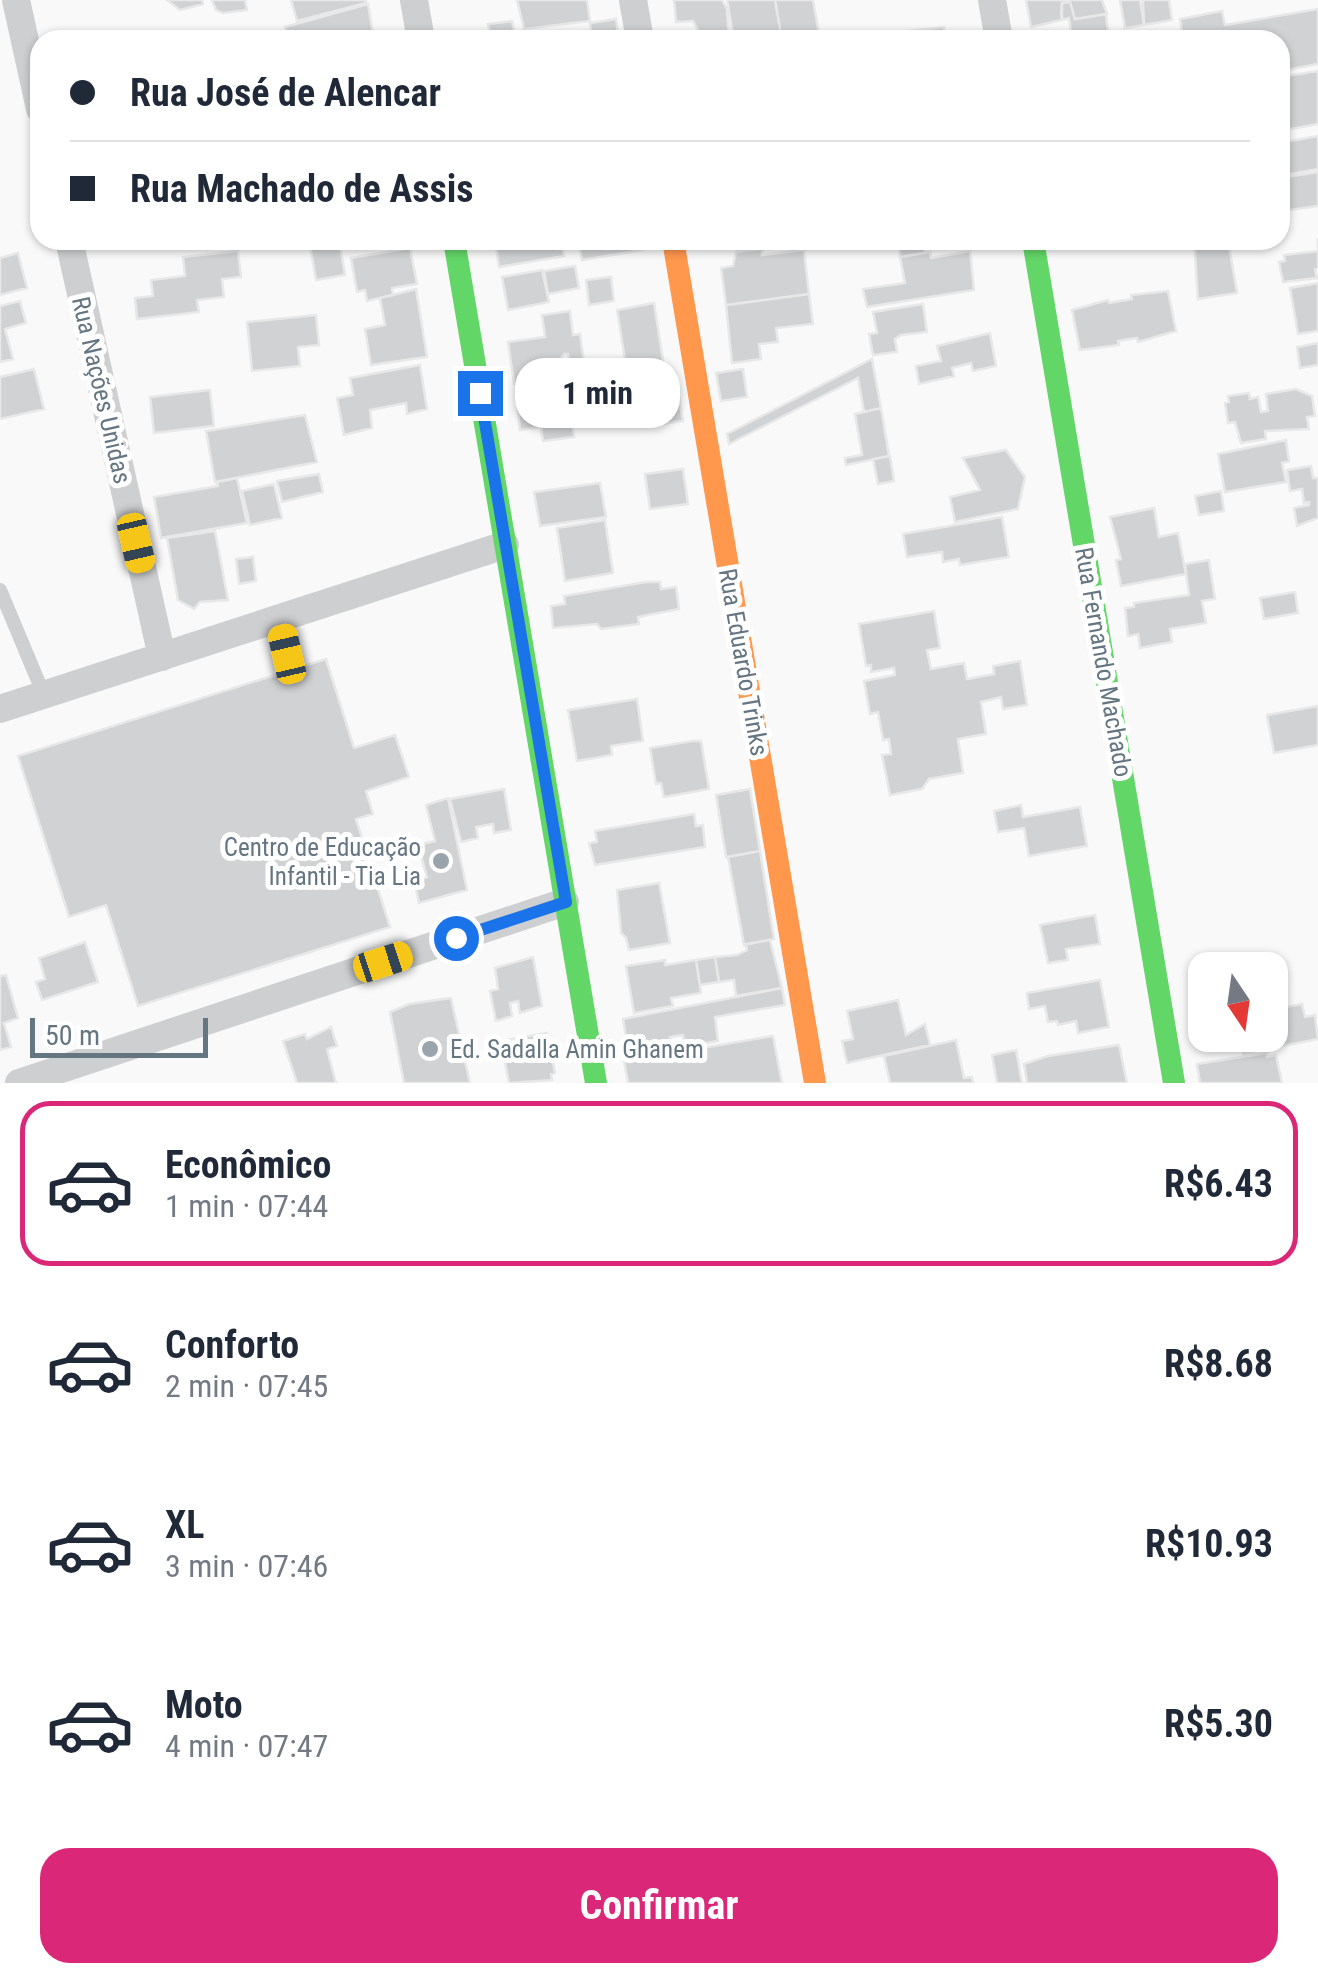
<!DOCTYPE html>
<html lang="pt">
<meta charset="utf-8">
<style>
body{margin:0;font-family:"Roboto Condensed",sans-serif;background:#f2f2f3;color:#1f2937;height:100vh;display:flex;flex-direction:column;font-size:38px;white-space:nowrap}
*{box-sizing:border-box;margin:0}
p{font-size:32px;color:#747a83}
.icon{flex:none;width:55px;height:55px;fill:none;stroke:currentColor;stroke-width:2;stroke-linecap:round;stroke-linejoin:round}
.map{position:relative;height:1083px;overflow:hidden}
.panel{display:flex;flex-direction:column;background:#fff;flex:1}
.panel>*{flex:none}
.guide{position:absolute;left:30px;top:30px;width:1260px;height:220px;border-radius:30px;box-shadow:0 2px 8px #0004;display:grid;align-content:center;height:220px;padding:0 40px;background:#fff}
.needle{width:65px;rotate:167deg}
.buttons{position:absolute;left:1188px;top:952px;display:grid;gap:20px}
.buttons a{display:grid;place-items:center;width:100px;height:100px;border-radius:20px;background:#fff;box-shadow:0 2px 8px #0004;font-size:50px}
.scale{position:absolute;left:30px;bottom:25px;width:178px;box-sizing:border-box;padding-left:10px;border:5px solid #657683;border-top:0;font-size:28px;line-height:35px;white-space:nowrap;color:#657683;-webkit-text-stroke:8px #fff;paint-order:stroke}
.end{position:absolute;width:45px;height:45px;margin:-22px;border:12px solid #1a73e8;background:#fff;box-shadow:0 0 0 5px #fff}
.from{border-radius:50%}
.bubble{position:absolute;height:70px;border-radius:30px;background:#fff;box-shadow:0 2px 8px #0004;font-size:32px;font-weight:700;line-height:70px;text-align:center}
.car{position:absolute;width:30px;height:60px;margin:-30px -15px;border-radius:12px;box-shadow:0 0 8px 2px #0007;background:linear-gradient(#f5c518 24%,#345 0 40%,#f5c518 0 76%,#345 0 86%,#f5c518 0)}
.guide b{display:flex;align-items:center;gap:35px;height:95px;font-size:38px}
.guide b+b{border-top:2px solid #e0e1e3}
.guide i{width:25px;height:25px;background:#1f2937}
ul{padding:18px 0 0;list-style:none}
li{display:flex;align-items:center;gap:30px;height:165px;margin:0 20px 15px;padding:0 20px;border:5px solid transparent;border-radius:30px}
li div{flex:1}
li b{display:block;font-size:38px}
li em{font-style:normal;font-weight:700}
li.active{border-color:#db2777}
li>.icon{width:90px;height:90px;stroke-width:1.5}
.primary-button{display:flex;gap:20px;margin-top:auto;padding:20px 40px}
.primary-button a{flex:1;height:115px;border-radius:30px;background:#db2777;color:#fff;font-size:40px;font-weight:700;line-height:115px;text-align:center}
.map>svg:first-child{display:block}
</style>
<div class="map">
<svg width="1318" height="1083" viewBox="0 0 1318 1083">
<rect width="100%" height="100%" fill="#f9f9f9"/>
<path fill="#d0d2d3" stroke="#e8e8e8" stroke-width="2.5" d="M 167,0 L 202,0 L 203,4 L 180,10 Z
M 212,0 L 245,0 L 247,10 L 223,13 L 216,10 Z
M 291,0 L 366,0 L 366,3 L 297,21 Z
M 517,0 L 587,0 L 590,21 L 524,29 Z
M 674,0 L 722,0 L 727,9 L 729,40 L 674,40 L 674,36 L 700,34 L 693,21 L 676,22 Z
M 727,0 L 775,0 L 782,40 L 734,40 Z
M 775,0 L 813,0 L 820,40 L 782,40 Z
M 1026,0 L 1102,0 L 1107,14 L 1075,19 L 1070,2 L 1062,3 L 1062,20 L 1031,27 Z
M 1120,0 L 1140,0 L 1144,25 L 1125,28 Z
M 1143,0 L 1169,0 L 1172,20 L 1144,25 Z
M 1070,2 L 1075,19 L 1106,14 L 1108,31 L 1072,38 L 1069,18 L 1062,20 L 1061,13 L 1062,3 Z
M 368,4 L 374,40 L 287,40 L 285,27 Z
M 1318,9 L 1318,64 L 1281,71 L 1280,77 L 1280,40 L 1183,40 L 1180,19 L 1222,11 L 1225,25 Z
M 616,19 L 619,40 L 592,40 L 590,23 Z
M 512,21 L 515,35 L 532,32 L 533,40 L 491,40 L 488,24 Z
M 944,27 L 946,40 L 854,40 L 853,37 Z
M 1318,71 L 1318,124 L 1280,131 L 1280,77 Z
M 1318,136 L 1318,169 L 1280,176 L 1280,143 Z
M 1318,172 L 1318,206 L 1283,211 L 1280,178 Z
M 1318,238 L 1318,268 L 1315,269 L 1317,278 L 1283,282 L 1279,262 L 1285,261 L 1284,255 L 1318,251 Z
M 309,240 L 339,240 L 345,275 L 316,280 Z
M 495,240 L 561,240 L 564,256 L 499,267 Z
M 578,240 L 642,240 L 643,250 L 582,260 Z
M 898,240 L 923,240 L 925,253 L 900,257 Z
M 1194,240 L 1228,240 L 1237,293 L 1198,299 Z
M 410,248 L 417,284 L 392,288 L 393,295 L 367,301 L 365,290 L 357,292 L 351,258 Z
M 762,249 L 762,255 L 804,250 L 809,294 L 726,305 L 721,268 L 733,266 L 736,252 Z
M 238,251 L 241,277 L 222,279 L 224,297 L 197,300 L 199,312 L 137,319 L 135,298 L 153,296 L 151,280 L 185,276 L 183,257 Z
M 970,251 L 974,290 L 867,307 L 863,289 L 905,283 L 900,257 L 930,252 L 931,258 Z
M 18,253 L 27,288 L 0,295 L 0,258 Z
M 575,266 L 579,288 L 548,294 L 544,271 Z
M 542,270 L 549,302 L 508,310 L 502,277 Z
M 611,277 L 614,301 L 589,305 L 586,280 Z
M 1318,283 L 1318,331 L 1298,334 L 1290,288 Z
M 416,289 L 427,357 L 371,365 L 365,329 L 385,325 L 380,298 Z
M 1168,291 L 1176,331 L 1138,342 L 1137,338 L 1118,341 L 1119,345 L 1080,350 L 1072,310 L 1108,300 L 1109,303 L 1132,299 L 1131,295 Z
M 809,294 L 813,324 L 776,328 L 778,342 L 759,344 L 761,359 L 732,363 L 726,305 Z
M 20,301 L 26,323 L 5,329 L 13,359 L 0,362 L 0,306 Z
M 654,303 L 665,373 L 675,372 L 683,421 L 641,427 L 633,384 L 629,385 L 617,310 Z
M 923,304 L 927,332 L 901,335 L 895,339 L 897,352 L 873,355 L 869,334 L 877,333 L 873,312 Z
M 570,311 L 573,335 L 580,334 L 585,369 L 570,369 L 568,354 L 564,354 L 557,363 L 558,377 L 514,384 L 508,342 L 545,337 L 542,315 Z
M 316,315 L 319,345 L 298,347 L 300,366 L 252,371 L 247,322 Z
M 990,333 L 996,366 L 973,371 L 971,363 L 952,368 L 954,376 L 919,384 L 916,366 L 941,361 L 937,346 Z
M 1318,343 L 1318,365 L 1300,368 L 1297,347 Z
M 872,359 L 881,408 L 864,412 L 858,378 L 729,444 L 727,434 Z
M 420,365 L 427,409 L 407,414 L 406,403 L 370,410 L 372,428 L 344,435 L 337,398 L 353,395 L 350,378 Z
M 34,369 L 44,409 L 0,419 L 0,377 Z
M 743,369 L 747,397 L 721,401 L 716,373 Z
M 562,385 L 564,401 L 569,400 L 574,437 L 543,441 L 541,427 L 520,430 L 516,391 Z
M 1296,389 L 1312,396 L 1315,416 L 1307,417 L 1309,429 L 1265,431 L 1266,439 L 1241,443 L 1235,422 L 1228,423 L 1225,403 L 1229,402 L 1228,396 L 1249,393 L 1250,399 L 1258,397 L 1261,412 L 1268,411 L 1266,394 Z
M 210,390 L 214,426 L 154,433 L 150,397 Z
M 881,408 L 889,456 L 846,465 L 845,458 L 862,455 L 855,414 Z
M 305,415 L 317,462 L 215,482 L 206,431 Z
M 1286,440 L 1289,461 L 1282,463 L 1286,482 L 1225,492 L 1218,454 Z
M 1006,450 L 1025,477 L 1018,509 L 955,522 L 950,497 L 980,490 L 963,458 Z
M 890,456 L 894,481 L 878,484 L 873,459 Z
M 1311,466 L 1313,478 L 1318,478 L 1318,518 L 1297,526 L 1294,508 L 1309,505 L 1309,502 L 1304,503 L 1302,489 L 1290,491 L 1287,470 Z
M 683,469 L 688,504 L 650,509 L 645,474 Z
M 319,474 L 323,492 L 282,502 L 277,481 Z
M 237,478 L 247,523 L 161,538 L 154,497 L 218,486 L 217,482 Z
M 600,483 L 606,517 L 540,526 L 534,492 Z
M 274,484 L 282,518 L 250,525 L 242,491 Z
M 1221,491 L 1224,511 L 1199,515 L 1195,496 Z
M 1154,508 L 1159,537 L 1178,533 L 1186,574 L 1121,586 L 1116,560 L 1121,559 L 1110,517 Z
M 1002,517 L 1009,557 L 960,565 L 959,559 L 943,562 L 942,552 L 907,557 L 903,534 Z
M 605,520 L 613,573 L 565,581 L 557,528 Z
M 215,531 L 228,600 L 200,602 L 194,609 L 178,600 L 167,538 Z
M 253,557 L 256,581 L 239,584 L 236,559 Z
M 1209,560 L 1215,599 L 1202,601 L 1206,623 L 1170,629 L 1172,642 L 1140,648 L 1138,634 L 1128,636 L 1125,608 L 1134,607 L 1134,603 L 1189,595 L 1185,564 Z
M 646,582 L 660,582 L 661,589 L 676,587 L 679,609 L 638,617 L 639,624 L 601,629 L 597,624 L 553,628 L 551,606 L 565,604 L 564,596 Z
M 1295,592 L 1298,613 L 1264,619 L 1260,598 Z
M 934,611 L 940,648 L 927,650 L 931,669 L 964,663 L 967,679 L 994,674 L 993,666 L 1020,661 L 1027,705 L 1003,709 L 1001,697 L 981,702 L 986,734 L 958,739 L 963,773 L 929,779 L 922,789 L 890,795 L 882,755 L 891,754 L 889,739 L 883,740 L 878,712 L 870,714 L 864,681 L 895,675 L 894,668 L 871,672 L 871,665 L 866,666 L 859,624 Z
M 326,659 L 354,748 L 395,735 L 409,777 L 366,791 L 373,814 L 356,819 L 390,927 L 138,1006 L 106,905 L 69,917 L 18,756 Z
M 637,699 L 643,741 L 611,746 L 612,755 L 577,761 L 568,710 Z
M 1318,706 L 1318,745 L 1274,753 L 1267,715 Z
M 692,741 L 701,741 L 709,789 L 664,797 L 661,783 L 656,784 L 650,748 Z
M 504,789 L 511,830 L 494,833 L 493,824 L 476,827 L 478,838 L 461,842 L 450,799 Z
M 750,789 L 760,851 L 726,857 L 716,795 Z
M 448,798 L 467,890 L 419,903 L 414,880 L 427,877 L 418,845 L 435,841 L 426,805 Z
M 1021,805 L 1023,817 L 1080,807 L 1087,846 L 1029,856 L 1024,828 L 998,832 L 994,811 Z
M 694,814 L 696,826 L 703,825 L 705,847 L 595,865 L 589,843 L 597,842 L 595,831 Z
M 760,851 L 774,939 L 744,945 L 728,857 Z
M 659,883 L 670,943 L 629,950 L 626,938 L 621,933 L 617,890 Z
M 1095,915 L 1100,944 L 1066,949 L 1068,960 L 1048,963 L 1040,925 Z
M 770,940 L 782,988 L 736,996 L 734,980 L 719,982 L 715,957 L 737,955 L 747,950 L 746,944 Z
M 85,942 L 98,982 L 42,1000 L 36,982 L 45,979 L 39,958 Z
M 533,957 L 542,1006 L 520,1013 L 518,1001 L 510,1003 L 512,1016 L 496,1021 L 490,991 L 498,989 L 495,968 Z
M 715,957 L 719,982 L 700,985 L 696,960 Z
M 665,960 L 665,965 L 696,960 L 701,993 L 671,998 L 673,1006 L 634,1013 L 626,966 Z
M 6,975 L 18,1018 L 4,1023 L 11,1047 L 0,1050 L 0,976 Z
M 1100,980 L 1109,1027 L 1078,1033 L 1076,1021 L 1058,1025 L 1057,1021 L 1048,1022 L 1045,1006 L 1029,1009 L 1027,993 Z
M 782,988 L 785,1005 L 715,1017 L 718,1041 L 685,1047 L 683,1035 L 670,1037 L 672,1051 L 629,1055 L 623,1019 Z
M 451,998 L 470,1083 L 404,1083 L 390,1012 L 409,1004 Z
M 898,1000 L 906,1035 L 925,1024 L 930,1045 L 847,1063 L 842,1041 L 853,1039 L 847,1011 Z
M 1302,1004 L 1305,1017 L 1315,1015 L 1318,1039 L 1243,1054 L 1240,1039 L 1270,1035 L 1270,1010 Z
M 331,1027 L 337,1046 L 327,1049 L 336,1083 L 297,1083 L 283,1041 L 305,1034 L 307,1039 Z
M 547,1033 L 555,1073 L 551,1074 L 552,1080 L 509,1083 L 501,1041 Z
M 773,1036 L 782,1083 L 628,1083 L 624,1061 Z
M 956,1040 L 964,1078 L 972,1077 L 973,1083 L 890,1083 L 884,1056 Z
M 1119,1045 L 1127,1083 L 1027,1083 L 1024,1064 L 1048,1056 Z
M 1016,1050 L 1022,1083 L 997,1083 L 992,1055 Z
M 1267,1053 L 1267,1057 L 1276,1055 L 1282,1083 L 1200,1083 L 1197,1064 Z"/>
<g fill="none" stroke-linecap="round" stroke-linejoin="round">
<path stroke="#cecfd0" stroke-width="14" d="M 0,590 L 44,695
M 279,619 L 287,654"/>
<path stroke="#cecfd0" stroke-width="28" d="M 16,0 L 40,109
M 414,0 L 421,40
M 633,0 L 640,40
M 992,0 L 999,40
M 69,240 L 162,657
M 0,709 L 505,545
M 19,1083 L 565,902"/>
<path stroke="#63d668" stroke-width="22" d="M 454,240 L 596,1083
M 1033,240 L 1174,1083"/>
<path stroke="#ff974d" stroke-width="22" d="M 673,240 L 815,1083"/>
</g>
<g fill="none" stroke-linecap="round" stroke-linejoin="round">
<path stroke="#1a73e8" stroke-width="12" d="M 456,938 L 566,902 L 480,393"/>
</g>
<g fill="#99a4ac" stroke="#fff" stroke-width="4">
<circle cx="441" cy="861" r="10"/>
<circle cx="430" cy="1049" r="10"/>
</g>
<g text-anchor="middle" stroke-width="10" stroke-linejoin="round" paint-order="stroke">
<g font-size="25" fill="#657683" stroke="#fff">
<text transform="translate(102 390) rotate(77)" y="9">Rua Nações Unidas</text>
<text transform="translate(744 662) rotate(80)" y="9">Rua Eduardo Trinks</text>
<text transform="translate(1104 662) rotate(80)" y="9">Rua Fernando Machado</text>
</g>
<g font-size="25" fill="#657683" stroke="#fff" text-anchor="end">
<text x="421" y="856">Centro de Educação<tspan x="421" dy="29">Infantil - Tia Lia</tspan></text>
<text x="450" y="1058" text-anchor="start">Ed. Sadalla Amin Ghanem</text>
</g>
</g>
</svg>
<div class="buttons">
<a><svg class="needle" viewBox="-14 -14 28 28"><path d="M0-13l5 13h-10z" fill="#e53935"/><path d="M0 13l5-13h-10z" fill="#747a83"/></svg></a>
</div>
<div class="scale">50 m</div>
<i class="end from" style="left:456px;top:938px"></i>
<i class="end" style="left:480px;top:393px"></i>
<div class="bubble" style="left:515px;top:358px;width:165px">1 min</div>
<i class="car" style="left:136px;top:543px;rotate:167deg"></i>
<i class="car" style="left:287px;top:654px;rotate:347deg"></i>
<i class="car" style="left:383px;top:962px;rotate:72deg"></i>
<div class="guide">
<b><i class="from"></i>Rua José de Alencar</b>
<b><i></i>Rua Machado de Assis</b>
</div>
</div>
<section class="panel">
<ul>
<li class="active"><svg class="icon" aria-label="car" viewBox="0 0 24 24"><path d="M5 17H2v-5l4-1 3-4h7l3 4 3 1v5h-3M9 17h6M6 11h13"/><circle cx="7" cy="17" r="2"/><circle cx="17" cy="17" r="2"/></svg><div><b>Econômico</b><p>1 min · 07:44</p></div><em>R$6.43</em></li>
<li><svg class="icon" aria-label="car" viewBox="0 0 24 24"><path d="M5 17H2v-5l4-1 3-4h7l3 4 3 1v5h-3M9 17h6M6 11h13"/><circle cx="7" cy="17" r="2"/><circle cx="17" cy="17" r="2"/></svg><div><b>Conforto</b><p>2 min · 07:45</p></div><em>R$8.68</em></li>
<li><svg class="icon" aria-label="car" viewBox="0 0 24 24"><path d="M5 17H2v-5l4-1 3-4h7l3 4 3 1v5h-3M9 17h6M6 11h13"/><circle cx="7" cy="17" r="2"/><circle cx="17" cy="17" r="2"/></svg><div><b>XL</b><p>3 min · 07:46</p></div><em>R$10.93</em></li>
<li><svg class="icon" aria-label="car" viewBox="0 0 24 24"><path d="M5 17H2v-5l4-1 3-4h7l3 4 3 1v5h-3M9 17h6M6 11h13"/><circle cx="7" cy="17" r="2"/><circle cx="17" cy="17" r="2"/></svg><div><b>Moto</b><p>4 min · 07:47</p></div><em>R$5.30</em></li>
</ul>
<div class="primary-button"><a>Confirmar</a></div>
</section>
